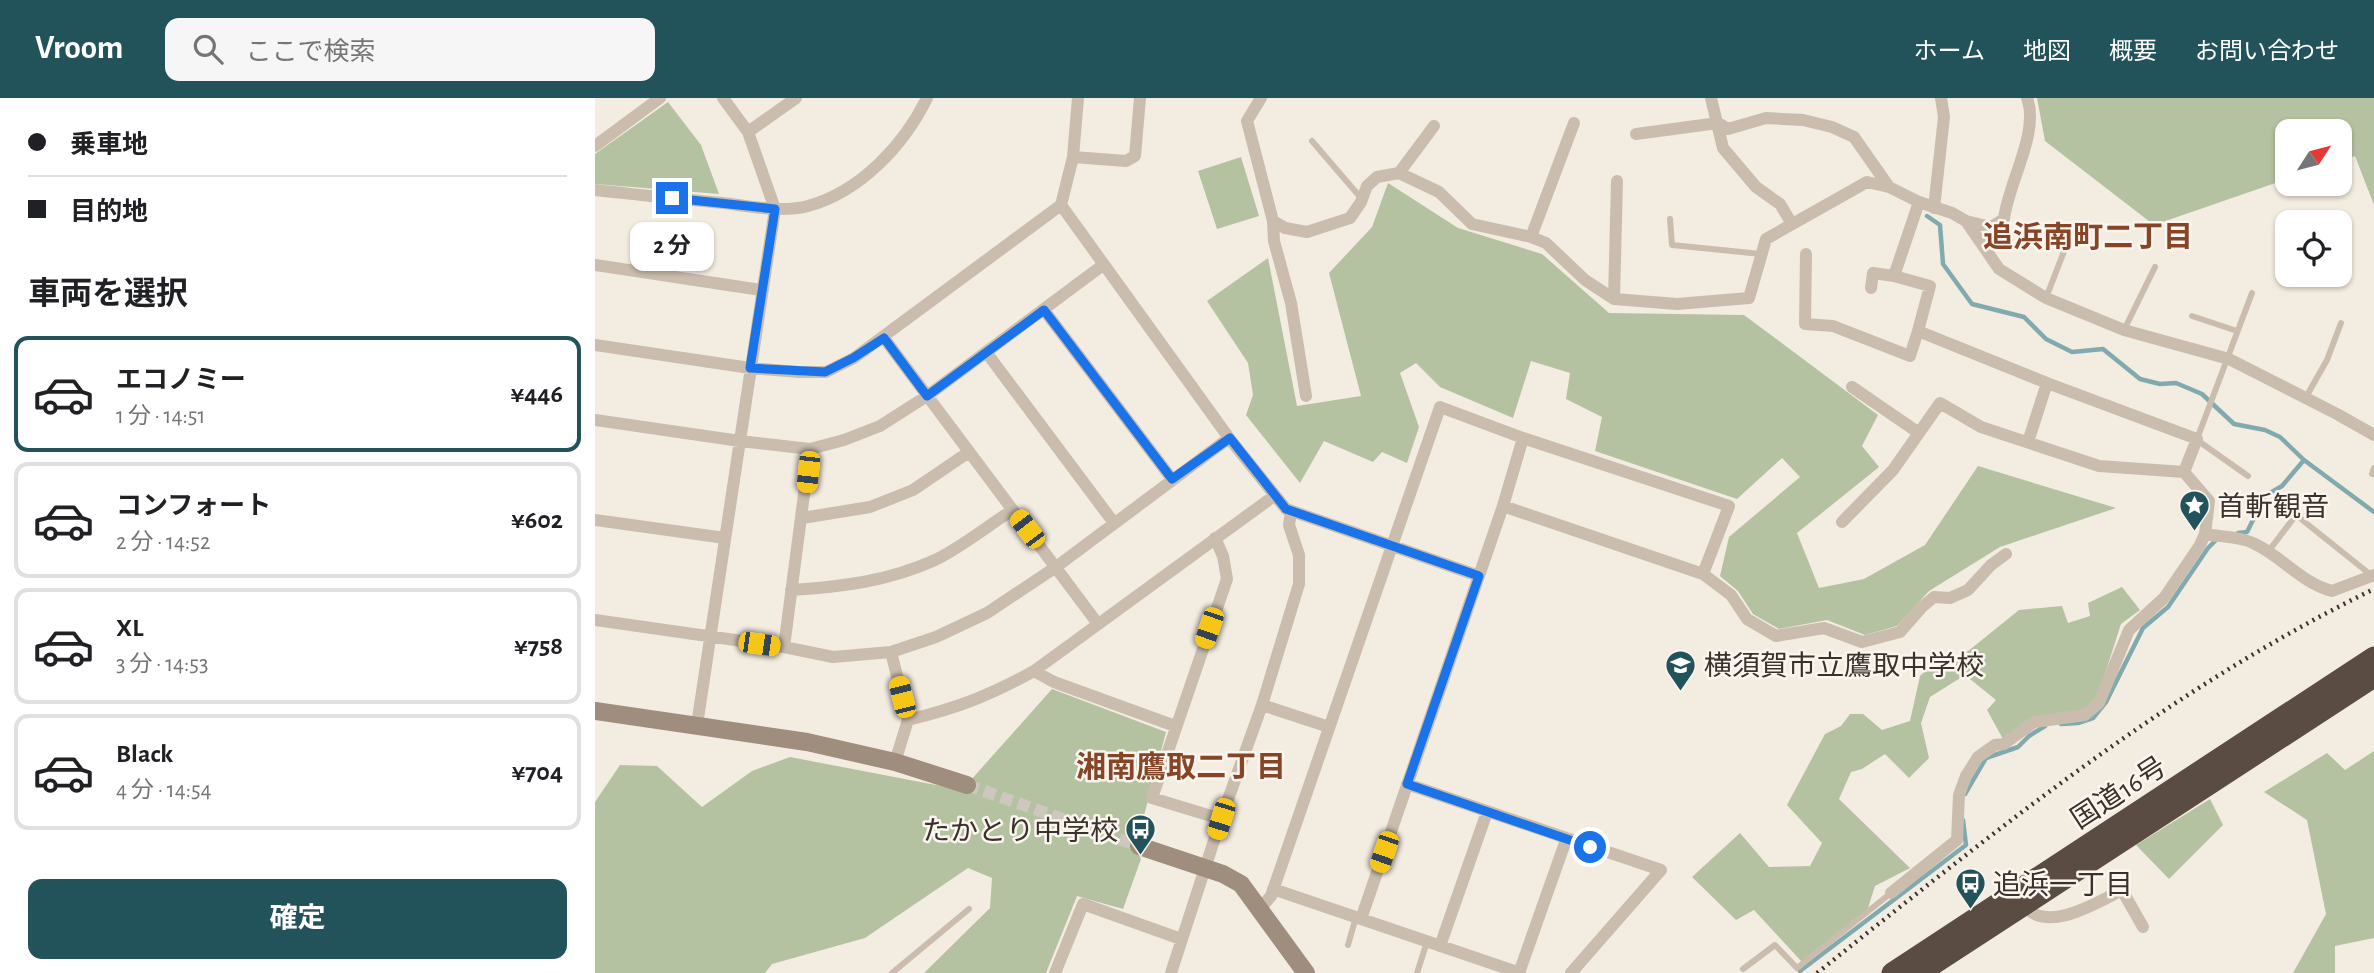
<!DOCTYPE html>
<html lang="ja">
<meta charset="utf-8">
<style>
body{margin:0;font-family:"Alegreya Sans","Noto Sans JP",sans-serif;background:#f6f6f6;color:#202124;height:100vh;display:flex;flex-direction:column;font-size:26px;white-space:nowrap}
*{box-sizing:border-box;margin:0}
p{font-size:23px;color:#757577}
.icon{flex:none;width:38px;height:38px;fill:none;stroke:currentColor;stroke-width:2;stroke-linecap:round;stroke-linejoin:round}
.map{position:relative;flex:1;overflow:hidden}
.side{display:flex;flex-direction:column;background:#fff;width:595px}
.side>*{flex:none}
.guide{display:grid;align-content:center;height:154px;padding:0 28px;background:#fff}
.needle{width:46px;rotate:54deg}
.controls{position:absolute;left:1680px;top:21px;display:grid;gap:14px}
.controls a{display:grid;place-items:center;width:77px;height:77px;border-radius:14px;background:#fff;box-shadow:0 2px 5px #0004;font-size:35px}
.end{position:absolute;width:32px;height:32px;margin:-16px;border:9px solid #1a73e8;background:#fff;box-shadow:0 0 0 4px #fff}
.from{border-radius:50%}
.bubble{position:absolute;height:49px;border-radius:14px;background:#fff;box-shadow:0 2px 5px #0004;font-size:23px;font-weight:700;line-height:49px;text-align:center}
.car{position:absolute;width:21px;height:42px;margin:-21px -10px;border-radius:9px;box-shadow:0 0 5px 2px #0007;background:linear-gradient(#f5c518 24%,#345 0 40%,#f5c518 0 76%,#345 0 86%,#f5c518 0)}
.guide b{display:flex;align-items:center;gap:24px;height:66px;font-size:26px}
.guide b+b{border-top:2px solid #e0e0e0}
.guide i{width:18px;height:18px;background:#202124}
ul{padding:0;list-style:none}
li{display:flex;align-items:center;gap:21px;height:116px;margin:0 14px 10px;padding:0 14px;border:4px solid #e0e0e0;border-radius:14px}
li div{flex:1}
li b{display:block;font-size:26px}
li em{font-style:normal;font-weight:700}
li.current{border-color:#22525a}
li>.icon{width:63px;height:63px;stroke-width:1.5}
h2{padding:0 28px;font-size:32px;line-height:84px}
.cta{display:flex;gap:14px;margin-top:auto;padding:14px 28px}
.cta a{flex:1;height:80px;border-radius:14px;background:#22525a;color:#fff;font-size:28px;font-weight:700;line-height:80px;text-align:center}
header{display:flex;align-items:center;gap:42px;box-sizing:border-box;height:98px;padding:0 35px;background:#22525a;color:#fff}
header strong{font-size:33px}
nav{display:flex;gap:38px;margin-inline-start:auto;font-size:24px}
.search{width:490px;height:63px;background:#f6f6f6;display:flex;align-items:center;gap:18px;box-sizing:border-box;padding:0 24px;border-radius:14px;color:#757577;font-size:26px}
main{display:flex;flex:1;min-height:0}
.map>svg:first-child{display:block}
</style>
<header>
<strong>Vroom</strong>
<div class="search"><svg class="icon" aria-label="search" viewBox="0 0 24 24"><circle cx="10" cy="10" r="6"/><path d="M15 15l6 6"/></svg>ここで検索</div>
<nav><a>ホーム</a><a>地図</a><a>概要</a><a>お問い合わせ</a></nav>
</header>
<main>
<section class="side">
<div class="guide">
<b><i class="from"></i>乗車地</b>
<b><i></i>目的地</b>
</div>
<h2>車両を選択</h2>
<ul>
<li class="current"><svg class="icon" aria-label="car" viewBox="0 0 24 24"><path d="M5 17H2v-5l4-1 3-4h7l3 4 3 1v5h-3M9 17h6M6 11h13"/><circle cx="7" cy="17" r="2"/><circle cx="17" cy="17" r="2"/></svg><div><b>エコノミー</b><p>1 分 · 14:51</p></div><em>¥446</em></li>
<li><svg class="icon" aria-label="car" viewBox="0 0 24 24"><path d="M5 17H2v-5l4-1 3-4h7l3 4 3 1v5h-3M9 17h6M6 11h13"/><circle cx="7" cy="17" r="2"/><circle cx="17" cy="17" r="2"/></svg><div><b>コンフォート</b><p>2 分 · 14:52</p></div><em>¥602</em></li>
<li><svg class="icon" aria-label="car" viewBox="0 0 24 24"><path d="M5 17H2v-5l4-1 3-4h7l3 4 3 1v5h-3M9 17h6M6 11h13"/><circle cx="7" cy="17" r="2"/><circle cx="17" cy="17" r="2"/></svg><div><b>XL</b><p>3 分 · 14:53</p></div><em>¥758</em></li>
<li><svg class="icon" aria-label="car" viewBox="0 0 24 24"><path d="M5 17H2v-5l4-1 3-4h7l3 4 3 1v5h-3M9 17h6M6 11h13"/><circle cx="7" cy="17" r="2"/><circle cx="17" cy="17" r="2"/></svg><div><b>Black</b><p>4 分 · 14:54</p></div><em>¥704</em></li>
</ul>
<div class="cta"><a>確定</a></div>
</section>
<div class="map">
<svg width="1779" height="875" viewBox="0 0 1779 875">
<rect width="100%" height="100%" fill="#f3ece1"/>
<path fill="#b5c2a1" d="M 1442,0 L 1779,0 L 1779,107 L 1760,58 L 1745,63 L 1745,33 L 1692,33 L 1692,81 L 1559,127 L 1450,43 Z
M 73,4 L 106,47 L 124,96 L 0,86 L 0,56 Z
M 646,59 L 664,118 L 622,131 L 603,73 Z
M 793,85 L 863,130 L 947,156 L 1014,215 L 1149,217 L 1283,317 L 1267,348 L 1284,369 L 1202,435 L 1224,490 L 1269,481 L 1330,447 L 1383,368 L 1521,410 L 1405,449 L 1334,493 L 1302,528 L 1270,537 L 1232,522 L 1184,531 L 1158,516 L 1143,493 L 1125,478 L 1134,439 L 1205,379 L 1187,360 L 1142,401 L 1000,353 L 1007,319 L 971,301 L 975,275 L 936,263 L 918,320 L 845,289 L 821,265 L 805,275 L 824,329 L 812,365 L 787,354 L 778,364 L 729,343 L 705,385 L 651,317 L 658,297 L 653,265 L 612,203 L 673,160 L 702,308 L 766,298 L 734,175 L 777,129 Z
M 1527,489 L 1545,512 L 1526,526 L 1501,604 L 1483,614 L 1408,641 L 1392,612 L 1401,602 L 1370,577 L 1335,599 L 1326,625 L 1334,660 L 1314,680 L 1290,656 L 1267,671 L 1256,674 L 1244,701 L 1315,770 L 1280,788 L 1272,813 L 1207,864 L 1159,812 L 1141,822 L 1097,779 L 1145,735 L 1174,769 L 1215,768 L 1227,745 L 1192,707 L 1230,636 L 1246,628 L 1255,616 L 1268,616 L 1287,632 L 1315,623 L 1325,578 L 1340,564 L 1367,558 L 1424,512 L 1467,508 L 1473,525 L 1495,518 L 1493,505 Z
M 457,591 L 571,634 L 541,748 L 546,761 L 528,811 L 482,798 L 451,875 L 329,875 L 395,810 L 397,780 L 373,770 L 270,840 L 177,866 L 170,875 L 0,875 L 0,704 L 25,667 L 62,668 L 107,709 L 157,673 L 195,659 L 367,692 Z
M 1779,653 L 1779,840 L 1740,848 L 1740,875 L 1698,875 L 1731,816 L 1712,722 L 1669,694 L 1732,655 L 1750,672 Z
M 1615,701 L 1628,727 L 1574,781 L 1541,747 Z"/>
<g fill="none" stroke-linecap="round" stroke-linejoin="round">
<path stroke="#81aaaf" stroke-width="4.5" d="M 1332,118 L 1345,127 L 1348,166 L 1377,206 L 1429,219 L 1451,241 L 1477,254 L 1508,251 L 1545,281 L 1565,286 L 1581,285 L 1607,296 L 1639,326 L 1670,332 L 1685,339 L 1709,362 L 1779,414
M 1643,435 L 1652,434 L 1670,398 L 1687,388 L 1709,362
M 1466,626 L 1483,625 L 1498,620 L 1511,604 L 1548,530 L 1573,509 L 1613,450 L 1622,441
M 1370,696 L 1391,660 L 1423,649 L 1434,638 L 1450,628
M 1205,873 L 1371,747 L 1368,722"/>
<path stroke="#cec7bd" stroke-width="12" stroke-dasharray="12 6" stroke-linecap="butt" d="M 372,687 L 544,748"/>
<path stroke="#cbbdad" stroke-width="6" d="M 717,43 L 766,100
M 1075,121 L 1077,147 L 1166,156
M 1451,200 L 1473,143
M 1597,218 L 1642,233
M 1529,232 L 1560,169
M 1711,299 L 1732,262 L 1746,225
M 1602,341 L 1657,195
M 1602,342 L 1653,378
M 1777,376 L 1779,370
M 1673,454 L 1701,417 L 1776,477
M 753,847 L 761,819
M 1148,871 L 1180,847 L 1202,870 L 1296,795
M 297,875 L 374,811
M 822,875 L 832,844"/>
<path stroke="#cbbdad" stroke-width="12" d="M 666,0 L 652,23 L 678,123 L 690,130 L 712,134 L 755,120 L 766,104 L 772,88 L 782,79 L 804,75 L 844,94 L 877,126 L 936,139 L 951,145 L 990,182 L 1019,201 L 1082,206 L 1154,200 L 1171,141 L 1272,84 L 1294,89 L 1324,104 L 1357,115 L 1371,123 L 1404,171 L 1451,200 L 1529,232 L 1634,261 L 1742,316 L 1779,337
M 1116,0 L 1128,50 L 1161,89 L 1185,106 L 1197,126
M 153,34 L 201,0
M 1041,36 L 1123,25 L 1133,31 L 1171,20 L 1208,22 L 1237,29 L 1259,39 L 1294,89
M 0,48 L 65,0
M 478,59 L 531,63 L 540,58 L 545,0
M 804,75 L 839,28
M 0,92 C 43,97 85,101 128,105 C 155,108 186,115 213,108 C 265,94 309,47 332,0
M 466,107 L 634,340 L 691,411 L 884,478
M 1339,110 L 1349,19 L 1346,0
M 678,123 L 679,143 L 696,205 L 711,298
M 1371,123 L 1396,129 L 1409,121 C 1413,85 1445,34 1432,0
M 936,139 L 979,25
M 1211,156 L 1210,226 L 1238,228 L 1315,258 L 1323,233 L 1452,285 L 1602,341 L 1589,374
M 0,167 L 166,192
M 1276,190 L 1278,175 L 1299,178
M 1019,201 L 1022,83
M 449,212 L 577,381
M 1323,233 L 1335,188 L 1299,178 L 1324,104
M 289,240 L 503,526
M 0,247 L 155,270 L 204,274 L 231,274 L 259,260 L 466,107 L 478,59 L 483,0
M 391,254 L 519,425
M 1257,289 L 1324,335
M 0,322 L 145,343 L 215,351 L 249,342 L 285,328 L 332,298 L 508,167
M 1433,344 L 1452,285
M 908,408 L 1108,476 L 1136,497 L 1152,521 L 1181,538 L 1229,530 L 1267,544 L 1305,534 L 1327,509 L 1339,499 L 1355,500 L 1373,492 L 1396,467 L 1411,456
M 207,420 L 275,409 L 318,392 L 374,354
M 0,422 L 130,440
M 1247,424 L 1298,372 L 1345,305 L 1386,329 L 1504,368 L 1589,374 L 1614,403 L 1610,436
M 620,440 L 628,458 L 632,481 L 557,700 L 626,721
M 196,492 C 246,489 294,483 340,462 C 367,449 392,428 418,412
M 0,522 L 189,549 L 238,559 L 296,554 L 341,539 L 392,515 L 461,469 L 634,340
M 189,549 L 215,351
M 296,554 L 313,622 L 300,664
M 439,573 L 459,584 L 580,628
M 667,607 L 734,629
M 313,622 C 362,610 394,598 439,573 L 679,398
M 102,627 L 180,111 L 153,34 L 128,0
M 812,686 L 1066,772 L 976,875
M 678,791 L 925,875
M 1296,795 L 1362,742 L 1364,697 L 1371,678 L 1383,659 L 1400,647 L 1409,646 L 1439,624 L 1490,617 L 1504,605 L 1534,532 L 1569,500 L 1605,447 L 1610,436 C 1625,439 1644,438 1658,445 C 1687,458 1706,485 1737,493 L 1779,477
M 1429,807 C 1451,837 1503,804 1527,792 L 1548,829
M 665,811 L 676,798 L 845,309 L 928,340 L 1134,408 L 1108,476
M 766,821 L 908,408 L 928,340
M 845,848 L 892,714
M 460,875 L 488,806 L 586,841
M 576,875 L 626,721 L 667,607 L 704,486 L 704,457 L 694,427 L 696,414
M 924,875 L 971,742"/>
<path stroke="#9f8d7e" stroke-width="18" d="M 0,613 L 212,644 L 300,664 L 372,687
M 544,748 L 628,776 L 646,786 L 711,875"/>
<path stroke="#5a4c43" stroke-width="21" d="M 1297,875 L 1779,559
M 1325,875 L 1779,579"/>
<path stroke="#3a312b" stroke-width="4.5" stroke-dasharray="2 5" stroke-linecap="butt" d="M 1222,875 C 1399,734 1575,590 1779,491"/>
</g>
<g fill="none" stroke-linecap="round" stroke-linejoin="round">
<path stroke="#1a73e8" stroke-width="9" d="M 77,100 L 180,111 L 155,270 L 230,274 L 258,260 L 289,240 L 332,298 L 449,212 L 577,381 L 635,340 L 691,411 L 884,478 L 812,686 L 995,749"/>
</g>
<defs>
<symbol id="sight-pin" viewBox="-11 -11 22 30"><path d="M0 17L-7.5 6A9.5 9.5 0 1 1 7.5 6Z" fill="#22525a" stroke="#faf5ee"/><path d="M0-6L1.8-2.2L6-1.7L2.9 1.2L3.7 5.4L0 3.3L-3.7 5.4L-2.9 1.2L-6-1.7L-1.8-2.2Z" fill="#fff"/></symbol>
<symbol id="school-pin" viewBox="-11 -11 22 30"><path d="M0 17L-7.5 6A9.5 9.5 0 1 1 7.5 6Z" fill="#22525a" stroke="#faf5ee"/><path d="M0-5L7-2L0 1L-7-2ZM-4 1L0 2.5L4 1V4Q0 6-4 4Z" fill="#fff"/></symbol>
<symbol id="bus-pin" viewBox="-11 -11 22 30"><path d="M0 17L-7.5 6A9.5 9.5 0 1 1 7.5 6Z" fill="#22525a" stroke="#faf5ee"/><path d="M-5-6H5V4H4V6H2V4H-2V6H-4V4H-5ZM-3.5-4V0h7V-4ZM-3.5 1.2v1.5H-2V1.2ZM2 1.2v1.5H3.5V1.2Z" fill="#fff"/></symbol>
</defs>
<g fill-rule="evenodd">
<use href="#sight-pin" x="1582" y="390" width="35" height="47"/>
<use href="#school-pin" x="1068" y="550" width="35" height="47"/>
<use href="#bus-pin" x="528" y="714" width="35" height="47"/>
<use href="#bus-pin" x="1358" y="768" width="35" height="47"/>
</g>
<g text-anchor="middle" stroke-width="5" stroke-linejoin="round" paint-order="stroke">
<g font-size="28" fill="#3a312b" stroke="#faf5ee" text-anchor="start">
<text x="1622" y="418">首斬観音</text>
<text x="1109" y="577">横須賀市立鷹取中学校</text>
<text x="523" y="742" text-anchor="end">たかとり中学校</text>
<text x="1398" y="796">追浜一丁目</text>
</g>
<g font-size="28" fill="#3a312b" stroke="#faf5ee">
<text transform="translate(1523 694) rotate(-33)" y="10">国道16号</text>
</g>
<g font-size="30" font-weight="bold" fill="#864527" stroke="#faf5ee">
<text x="1493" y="149">追浜南町二丁目</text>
<text x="586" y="679">湘南鷹取二丁目</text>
</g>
</g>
</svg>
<div class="controls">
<a><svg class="needle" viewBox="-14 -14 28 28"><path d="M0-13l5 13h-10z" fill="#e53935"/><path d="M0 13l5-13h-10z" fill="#757577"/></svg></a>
<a><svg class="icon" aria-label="locate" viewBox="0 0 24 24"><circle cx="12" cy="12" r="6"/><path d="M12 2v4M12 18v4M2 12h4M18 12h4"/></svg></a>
</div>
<i class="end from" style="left:995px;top:749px"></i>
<i class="end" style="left:77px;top:100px"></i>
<div class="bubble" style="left:35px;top:124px;width:84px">2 分</div>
<i class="car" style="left:213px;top:374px;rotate:186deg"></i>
<i class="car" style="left:432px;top:431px;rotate:323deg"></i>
<i class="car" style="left:614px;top:530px;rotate:199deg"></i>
<i class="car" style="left:164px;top:546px;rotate:98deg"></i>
<i class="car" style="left:307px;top:599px;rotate:346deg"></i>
<i class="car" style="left:626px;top:721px;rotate:197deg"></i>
<i class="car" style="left:789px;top:754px;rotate:199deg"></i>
</div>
</main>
